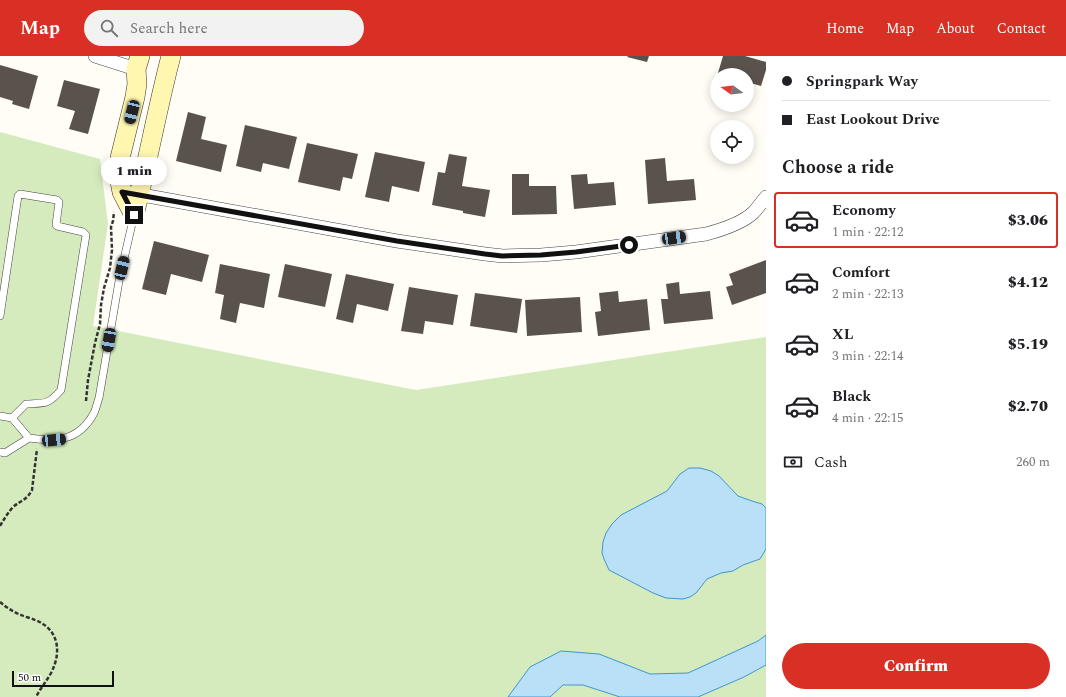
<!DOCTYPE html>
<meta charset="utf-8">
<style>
body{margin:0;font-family:Spectral,serif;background:#f2f2f2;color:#202124;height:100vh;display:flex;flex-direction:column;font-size:15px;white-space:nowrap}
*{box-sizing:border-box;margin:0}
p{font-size:13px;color:#757577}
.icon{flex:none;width:22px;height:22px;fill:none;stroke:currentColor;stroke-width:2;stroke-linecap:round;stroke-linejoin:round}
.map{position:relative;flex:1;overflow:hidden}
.panel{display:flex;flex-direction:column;background:#fff;width:300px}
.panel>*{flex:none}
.banner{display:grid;align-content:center;height:88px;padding:0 16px;background:#fff}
.needle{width:26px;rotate:285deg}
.buttons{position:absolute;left:710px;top:12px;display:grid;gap:8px}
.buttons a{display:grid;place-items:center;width:44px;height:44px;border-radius:50%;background:#fff;box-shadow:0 2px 10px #0003;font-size:20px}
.scale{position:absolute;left:12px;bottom:10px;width:102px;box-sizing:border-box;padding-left:4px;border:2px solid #111;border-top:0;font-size:11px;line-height:14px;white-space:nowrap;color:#111;-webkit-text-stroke:3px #fff;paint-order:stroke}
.end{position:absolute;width:18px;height:18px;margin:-9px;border:5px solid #111;background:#fff;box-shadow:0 0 0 2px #fff}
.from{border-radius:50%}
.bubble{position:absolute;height:28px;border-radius:14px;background:#fff;box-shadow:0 2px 10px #0003;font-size:13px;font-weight:800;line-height:28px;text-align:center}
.car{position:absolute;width:12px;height:24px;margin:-12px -6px;border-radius:5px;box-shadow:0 0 3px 1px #0007;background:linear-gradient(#222 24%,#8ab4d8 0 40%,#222 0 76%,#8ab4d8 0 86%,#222 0)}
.banner b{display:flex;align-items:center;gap:14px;height:38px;font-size:15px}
.banner b+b{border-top:1px solid #e0e0e0}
.banner i{width:10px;height:10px;background:#202124}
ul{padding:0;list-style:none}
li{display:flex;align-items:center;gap:12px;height:56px;margin:0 8px 6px;padding:0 8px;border:2px solid transparent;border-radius:4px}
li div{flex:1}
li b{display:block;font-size:15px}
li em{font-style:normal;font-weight:800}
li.current{border-color:#d93025}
li>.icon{width:36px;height:36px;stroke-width:1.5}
h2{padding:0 16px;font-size:18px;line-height:48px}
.pay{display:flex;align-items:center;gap:10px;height:44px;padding:0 16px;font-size:15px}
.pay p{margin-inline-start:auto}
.button{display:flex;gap:8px;margin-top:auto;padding:8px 16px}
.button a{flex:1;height:46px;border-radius:24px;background:#d93025;color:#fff;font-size:16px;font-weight:800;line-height:46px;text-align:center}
header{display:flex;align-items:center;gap:24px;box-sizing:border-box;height:56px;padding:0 20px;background:#d93025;color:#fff}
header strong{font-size:19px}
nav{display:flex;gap:22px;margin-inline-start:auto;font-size:14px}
.search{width:280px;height:36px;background:#f2f2f2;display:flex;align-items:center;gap:10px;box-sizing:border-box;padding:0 14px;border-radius:22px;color:#757577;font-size:15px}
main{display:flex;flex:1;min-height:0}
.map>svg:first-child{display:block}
</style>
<header>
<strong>Map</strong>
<div class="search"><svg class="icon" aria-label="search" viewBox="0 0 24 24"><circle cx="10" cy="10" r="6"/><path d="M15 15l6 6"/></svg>Search here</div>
<nav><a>Home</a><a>Map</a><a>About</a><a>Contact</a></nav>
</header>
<main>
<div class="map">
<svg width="766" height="641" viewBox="0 0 766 641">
<rect width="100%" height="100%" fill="#fffdf5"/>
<path fill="#d5ebbd" d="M 0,76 L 100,103 L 108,168 L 93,270 L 416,334 L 766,281 L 766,641 L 0,641 Z"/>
<path fill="#b9e0f7" stroke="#3f96cf" d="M 689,412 L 700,412 L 711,415 L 719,420 L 738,440 L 752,445 L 762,448 L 766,452 L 766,493 L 760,503 L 743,509 L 733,515 L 721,517 L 707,523 L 696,537 L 690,541 L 683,543 L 666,542 L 653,537 L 609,514 L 604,503 L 602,497 L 603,486 L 606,477 L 612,468 L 621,459 L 667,435 L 680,418 Z
M 766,579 L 766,609 L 744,621 L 698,641 L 620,641 L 583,629 L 563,629 L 550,641 L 508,641 L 530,611 L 561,595 L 599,598 L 650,618 L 688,617 L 758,585 Z"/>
<path fill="#5a524d" d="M 628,0 L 649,0 L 647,6 L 627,1 Z
M 723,0 L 745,0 L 766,6 L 766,14 L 761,30 L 747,26 L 747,19 L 724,19 L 718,17 Z
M 0,9 L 38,20 L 29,53 L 12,48 L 13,45 L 0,41 Z
M 64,24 L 100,33 L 88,78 L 69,73 L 75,55 L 57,50 Z
M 188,56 L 206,61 L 201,83 L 227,89 L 221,116 L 176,105 Z
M 245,69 L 297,81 L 289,113 L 263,107 L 261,116 L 236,110 Z
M 307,87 L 358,98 L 352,123 L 343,121 L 340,135 L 298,126 Z
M 375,96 L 425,106 L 419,136 L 392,130 L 389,146 L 365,141 Z
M 449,98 L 467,101 L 462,130 L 490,134 L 485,161 L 463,157 L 463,155 L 432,149 L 438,116 L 445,117 Z
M 665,102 L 667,125 L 694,123 L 696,144 L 648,148 L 645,104 Z
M 512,118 L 529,118 L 529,130 L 556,130 L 557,158 L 512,159 Z
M 587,118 L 588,128 L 614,126 L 616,149 L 574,153 L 571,119 Z
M 154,185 L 209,199 L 202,226 L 171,218 L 166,239 L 142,233 Z
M 766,204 L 766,237 L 732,249 L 726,231 L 733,229 L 729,218 Z
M 220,208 L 270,218 L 264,252 L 240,247 L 236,267 L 220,263 L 224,239 L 215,237 Z
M 285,208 L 332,218 L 325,251 L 278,241 Z
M 346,218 L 394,228 L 388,255 L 357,248 L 353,267 L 336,263 Z
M 679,226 L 680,238 L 710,235 L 713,263 L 664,268 L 661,243 L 668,243 L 666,228 Z
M 409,231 L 458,239 L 453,269 L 425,265 L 423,278 L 401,275 Z
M 618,235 L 619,246 L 647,243 L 650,274 L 598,280 L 595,256 L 601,255 L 599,237 Z
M 475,237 L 522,243 L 517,277 L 470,270 Z
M 580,241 L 582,276 L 527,280 L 525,244 Z"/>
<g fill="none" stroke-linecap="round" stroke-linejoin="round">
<defs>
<path id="lane" d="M 0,260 L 18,140 L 20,138 L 57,144 L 59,146 L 56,169 L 57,170 L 83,176 L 86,179 L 61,334 C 48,349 45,347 26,348 L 12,362
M 0,360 L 12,362 L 29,382 C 57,386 79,385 94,357 C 96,353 97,347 99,342 L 119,225 L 134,159
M 0,396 L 5,397 L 29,382"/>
<path id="street" d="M 95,0 L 136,13
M 131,137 L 397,185 L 485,198 L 503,200 L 541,199 L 576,196 L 706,178 C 721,174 743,167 754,156 C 758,151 762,146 766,141"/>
<path id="secondary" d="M 134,159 L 122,136 L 118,116 L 120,102 L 135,41 L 137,28 L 136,13 L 140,0
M 134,159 C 148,106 157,53 171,0"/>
</defs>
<use href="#lane" stroke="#444" stroke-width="8"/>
<use href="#street" stroke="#444" stroke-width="14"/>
<use href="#secondary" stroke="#333" stroke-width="20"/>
<path stroke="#333" stroke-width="2.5" stroke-dasharray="4 2" stroke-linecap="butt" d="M 86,345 L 88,324 L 95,287 L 100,268 L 101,249 L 104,232 L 110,212 L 112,194 L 111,171 L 113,165 L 114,156
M 0,470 C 4,463 8,457 13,451 C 21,444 26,445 32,434 L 37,393
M 0,546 C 6,551 13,556 21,559 C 25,561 31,562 35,564 C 59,573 62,596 51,617 C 46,626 40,633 36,641"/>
<use href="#lane" stroke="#fff" stroke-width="7"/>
<use href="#street" stroke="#fff" stroke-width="13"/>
<use href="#secondary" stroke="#fff6b0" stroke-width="19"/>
</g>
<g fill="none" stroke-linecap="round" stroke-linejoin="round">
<path stroke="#111" stroke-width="5" d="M 134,159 L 122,136 L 397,185 L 485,198 L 502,200 L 541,199 L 576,196 L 629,189"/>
</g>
</svg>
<div class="buttons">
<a><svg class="needle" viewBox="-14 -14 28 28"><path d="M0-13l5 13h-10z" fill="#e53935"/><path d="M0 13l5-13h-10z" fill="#757577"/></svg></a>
<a><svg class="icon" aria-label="locate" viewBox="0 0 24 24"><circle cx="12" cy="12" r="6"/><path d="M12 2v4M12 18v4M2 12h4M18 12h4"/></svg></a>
</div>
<div class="scale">50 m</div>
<i class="end from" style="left:629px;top:189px"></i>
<i class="end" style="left:134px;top:159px"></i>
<div class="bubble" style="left:101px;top:101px;width:66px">1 min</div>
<i class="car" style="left:132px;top:56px;rotate:194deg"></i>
<i class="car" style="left:674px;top:182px;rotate:82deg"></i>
<i class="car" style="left:122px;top:212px;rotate:13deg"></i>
<i class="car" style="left:109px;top:284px;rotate:190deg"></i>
<i class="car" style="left:54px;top:384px;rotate:85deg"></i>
</div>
<section class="panel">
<div class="banner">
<b><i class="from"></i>Springpark Way</b>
<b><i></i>East Lookout Drive</b>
</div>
<h2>Choose a ride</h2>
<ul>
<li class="current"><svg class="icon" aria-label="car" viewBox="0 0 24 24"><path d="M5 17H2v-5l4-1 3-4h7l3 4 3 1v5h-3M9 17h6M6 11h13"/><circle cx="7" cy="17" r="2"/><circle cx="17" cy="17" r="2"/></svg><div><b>Economy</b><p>1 min · 22:12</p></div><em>$3.06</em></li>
<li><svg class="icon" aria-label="car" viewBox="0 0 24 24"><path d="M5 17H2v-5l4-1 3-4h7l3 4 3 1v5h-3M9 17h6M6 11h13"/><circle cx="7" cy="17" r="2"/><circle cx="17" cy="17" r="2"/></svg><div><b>Comfort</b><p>2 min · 22:13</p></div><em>$4.12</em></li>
<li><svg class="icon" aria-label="car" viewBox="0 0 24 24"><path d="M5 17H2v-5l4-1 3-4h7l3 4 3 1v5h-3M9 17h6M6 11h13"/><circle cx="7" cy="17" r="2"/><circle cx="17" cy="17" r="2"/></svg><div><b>XL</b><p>3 min · 22:14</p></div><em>$5.19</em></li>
<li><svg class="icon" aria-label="car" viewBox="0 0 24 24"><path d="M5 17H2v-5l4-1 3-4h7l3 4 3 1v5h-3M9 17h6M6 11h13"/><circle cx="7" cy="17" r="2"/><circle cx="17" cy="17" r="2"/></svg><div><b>Black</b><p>4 min · 22:15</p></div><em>$2.70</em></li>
</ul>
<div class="pay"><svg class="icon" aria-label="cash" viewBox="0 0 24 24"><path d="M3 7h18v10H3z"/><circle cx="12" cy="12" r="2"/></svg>Cash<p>260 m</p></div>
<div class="button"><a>Confirm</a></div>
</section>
</main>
